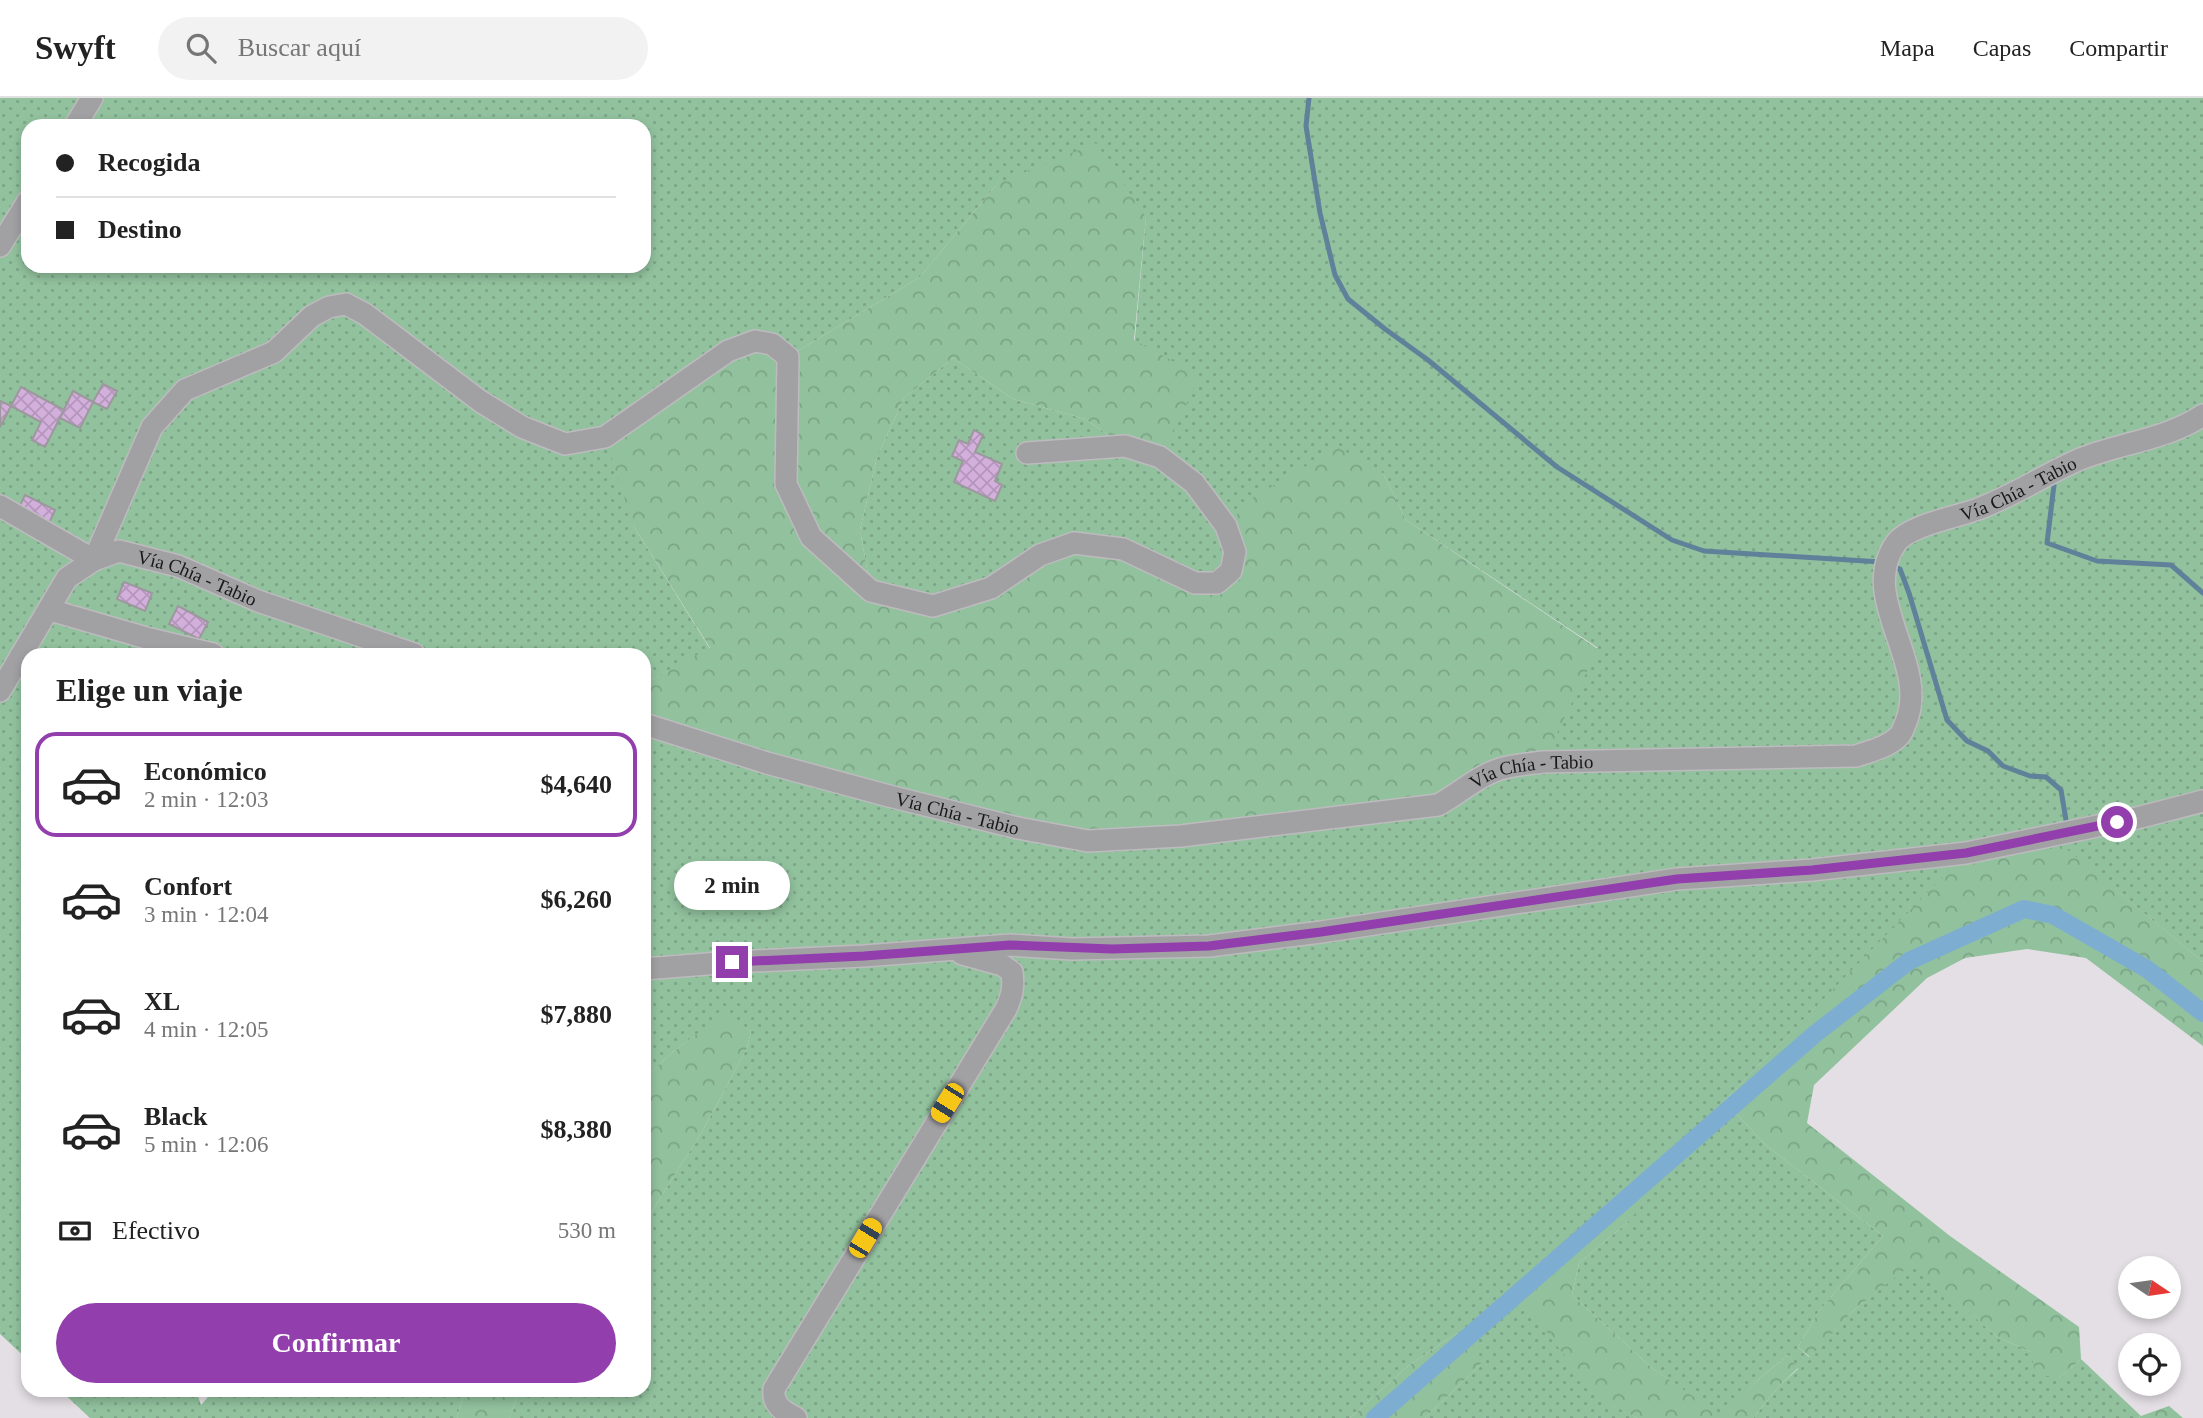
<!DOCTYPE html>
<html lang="es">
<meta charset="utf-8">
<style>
body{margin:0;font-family:Georgia,serif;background:#f2f2f2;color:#222;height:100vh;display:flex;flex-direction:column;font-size:26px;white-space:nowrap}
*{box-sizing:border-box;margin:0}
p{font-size:23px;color:#767676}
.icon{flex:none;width:38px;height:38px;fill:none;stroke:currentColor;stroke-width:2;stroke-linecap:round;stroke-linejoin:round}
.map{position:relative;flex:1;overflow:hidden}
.details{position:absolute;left:21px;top:550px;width:630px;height:749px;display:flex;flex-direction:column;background:#fff;border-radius:21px;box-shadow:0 4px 10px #0003}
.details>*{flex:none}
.hud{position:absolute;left:21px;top:21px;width:630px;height:154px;border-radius:21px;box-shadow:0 4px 10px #0003;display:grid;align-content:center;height:154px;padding:0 35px;background:#fff}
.needle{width:46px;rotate:103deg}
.fabs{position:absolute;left:2118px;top:1158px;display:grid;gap:14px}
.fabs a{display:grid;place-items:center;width:63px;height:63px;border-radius:50%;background:#fff;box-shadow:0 4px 10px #0003;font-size:35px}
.end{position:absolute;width:32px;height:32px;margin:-16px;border:9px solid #923eac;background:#fff;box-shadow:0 0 0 4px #fff}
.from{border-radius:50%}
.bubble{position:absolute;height:49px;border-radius:24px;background:#fff;box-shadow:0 4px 10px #0003;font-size:23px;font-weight:700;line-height:49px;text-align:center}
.car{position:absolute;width:21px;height:42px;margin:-21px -10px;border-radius:9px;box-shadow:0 0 5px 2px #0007;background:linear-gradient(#f5c518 24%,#345 0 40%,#f5c518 0 76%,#345 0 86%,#f5c518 0)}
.hud b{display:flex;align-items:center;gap:24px;height:66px;font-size:26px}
.hud b+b{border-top:2px solid #e0e0e0}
.hud i{width:18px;height:18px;background:#222}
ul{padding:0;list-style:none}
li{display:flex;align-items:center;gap:21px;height:105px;margin:0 14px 10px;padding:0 21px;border:4px solid transparent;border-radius:21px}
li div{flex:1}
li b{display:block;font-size:26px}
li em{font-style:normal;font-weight:700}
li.on{border-color:#923eac}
li>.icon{width:63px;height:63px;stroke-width:1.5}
h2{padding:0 35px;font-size:32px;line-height:84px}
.pay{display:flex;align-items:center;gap:18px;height:77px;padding:0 35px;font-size:26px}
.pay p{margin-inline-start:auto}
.button{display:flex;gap:14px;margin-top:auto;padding:14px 35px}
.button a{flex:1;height:80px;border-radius:42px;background:#923eac;color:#fff;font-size:28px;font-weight:700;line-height:80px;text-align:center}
header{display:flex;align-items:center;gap:42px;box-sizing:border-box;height:98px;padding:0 35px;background:#fff;border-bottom:2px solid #e0e0e0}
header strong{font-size:33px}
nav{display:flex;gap:38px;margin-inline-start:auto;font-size:24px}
.search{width:490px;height:63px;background:#f2f2f2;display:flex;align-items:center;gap:18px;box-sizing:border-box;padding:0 24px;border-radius:38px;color:#767676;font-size:26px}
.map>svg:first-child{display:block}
</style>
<header>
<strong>Swyft</strong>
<div class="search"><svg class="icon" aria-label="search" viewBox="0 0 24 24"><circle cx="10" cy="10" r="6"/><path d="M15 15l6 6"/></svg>Buscar aquí</div>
<nav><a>Mapa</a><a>Capas</a><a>Compartir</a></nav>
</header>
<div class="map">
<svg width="2203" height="1320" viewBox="0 0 2203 1320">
<defs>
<pattern id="grass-dots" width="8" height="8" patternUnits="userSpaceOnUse" patternTransform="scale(1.75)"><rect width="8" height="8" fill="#91c19d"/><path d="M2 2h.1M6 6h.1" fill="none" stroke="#7ca587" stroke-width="1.8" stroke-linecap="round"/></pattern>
<pattern id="forest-crowns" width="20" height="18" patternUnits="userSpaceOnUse" patternTransform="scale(1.75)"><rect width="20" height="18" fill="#91c19d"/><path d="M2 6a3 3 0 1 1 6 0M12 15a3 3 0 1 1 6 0" fill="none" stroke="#7ca587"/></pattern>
<pattern id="building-cross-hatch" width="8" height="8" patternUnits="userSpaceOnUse" patternTransform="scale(1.75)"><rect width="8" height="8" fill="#d3afdc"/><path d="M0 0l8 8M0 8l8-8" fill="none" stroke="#b496bc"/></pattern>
</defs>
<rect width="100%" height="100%" fill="#e3dfe4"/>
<path fill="url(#grass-dots)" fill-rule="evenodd" d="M 0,0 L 2203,0 L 2203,864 L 2117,793 L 1967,755 L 1724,1003 L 1767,1048 L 1883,1138 L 1819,1213 L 1798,1249 L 1809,1259 L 1854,1212 L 1913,1164 L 1996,1238 L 2031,1254 L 2060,1280 L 2081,1261 L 2141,1318 L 2139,1320 L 1753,1320 L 1780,1287 L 1798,1271 L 1788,1257 L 1759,1281 L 1723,1320 L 1652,1270 L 1572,1197 L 1579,1165 L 1628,1124 L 1538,1165 L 1595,1298 L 1638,1320 L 1425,1320 L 1481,1266 L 1457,1235 L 1408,1268 L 1350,1320 L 509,1320 L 520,1292 L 644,1292 L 644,1126 L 703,1032 L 747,950 L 751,933 L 728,918 C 695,935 669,955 644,982 L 644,626 L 1598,550 L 1406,422 L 1383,375 L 1231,473 L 933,508 L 871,493 L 860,432 L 877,359 L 904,300 L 953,260 L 1013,301 L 1085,321 L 1125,348 L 1146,119 L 998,85 L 920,179 L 788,259 L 633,427 L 710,551 L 644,586 L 644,556 L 28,556 L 28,1262 L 0,1236 ZM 28,28 L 644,28 L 644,168 L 28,168 Z
M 60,1292 L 196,1292 L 201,1307 L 214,1292 L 465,1292 L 457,1320 L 90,1320 Z"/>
<path fill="url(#forest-crowns)" d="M 1096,45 L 1146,119 L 1134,242 L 1200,278 L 1160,359 L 1125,348 L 1085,321 L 1013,301 L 953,260 L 904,300 L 877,359 L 860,432 L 871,493 L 933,508 L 1074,445 L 1195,485 L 1231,473 L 1226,428 L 1254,399 L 1338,349 L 1383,375 L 1406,422 L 1598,551 L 1543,664 L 1454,699 L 1088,743 L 644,626 L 644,586 L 710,550 L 633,427 L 605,339 L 755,243 L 788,259 L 920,179 L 998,85 Z
M 2051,738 L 2203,864 L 2203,948 L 2086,860 L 2027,851 L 1965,860 L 1927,880 L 1814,987 L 1807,1025 L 1950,1138 L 2079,1229 L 2081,1261 L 2060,1280 L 2035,1276 L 2031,1254 L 1996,1238 L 1913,1165 L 1854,1212 L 1810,1259 L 1798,1249 L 1819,1213 L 1883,1138 L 1767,1048 L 1724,1003 L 1966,755 Z
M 728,917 L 751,933 L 747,950 L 703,1032 L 644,1126 L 644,982 C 669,955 695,935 728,917 Z
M 1649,1078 L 1665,1080 L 1628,1124 L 1579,1165 L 1572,1197 L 1652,1270 L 1723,1319 L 1759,1281 L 1788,1257 L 1798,1270 L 1780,1287 L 1753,1320 L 1638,1320 L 1595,1299 L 1521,1199 L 1538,1165 Z
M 1457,1235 L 1477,1244 L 1481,1266 L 1425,1320 L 1350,1320 L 1408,1268 Z
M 465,1292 L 520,1292 L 509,1320 L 457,1320 Z
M 2169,1308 L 2183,1320 L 2139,1320 L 2141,1318 Z"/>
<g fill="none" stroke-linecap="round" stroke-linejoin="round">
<path stroke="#5f819a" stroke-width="5" d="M 1309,0 L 1306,28 L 1320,115 L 1335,177 L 1348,201 L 1385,231 L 1428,262 L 1557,369 L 1672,442 L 1704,453 L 1881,464
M 2054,387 L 2047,445 L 2097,463 L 2171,467 L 2203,495
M 1890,467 L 1900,471 L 1909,495 L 1947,622 L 1967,643 L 1988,653 L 2003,668 L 2030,678 L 2046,679 L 2061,692 L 2067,728"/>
<path stroke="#7daed2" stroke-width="18" d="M 1375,1320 L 1815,936 L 1909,863 L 2024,811 L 2053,817 L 2147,871 L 2203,915"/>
</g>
<path fill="url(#building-cross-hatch)" stroke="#9c989d" stroke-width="2" d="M 103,286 L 117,293 L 107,311 L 93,304 Z
M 21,289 L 64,312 L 45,349 L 32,342 L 41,324 L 11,308 Z
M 73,293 L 93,304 L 80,330 L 60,320 Z
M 0,303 L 11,308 L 0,329 Z
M 974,332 L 983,337 L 975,354 L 1002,366 L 995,383 L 1002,387 L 995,403 L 954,384 L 963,363 L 952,358 L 959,342 L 968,346 Z
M 25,397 L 55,412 L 49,425 L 19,410 Z
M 124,484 L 152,495 L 145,513 L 117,501 Z
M 178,508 L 208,524 L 199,541 L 169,526 Z"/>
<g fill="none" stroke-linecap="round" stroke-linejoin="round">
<defs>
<g id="minor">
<path d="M 75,28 L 92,0"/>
<path d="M 0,148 L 28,103"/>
<path d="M 0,408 L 94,462 L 152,329 L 185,292 L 274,254 L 312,218 L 329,209 L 346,206 L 365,216 L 480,303 L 522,329 L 565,346 L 605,339 L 728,253 L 755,243 L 772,246 L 788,259 L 786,386 L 811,439 L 871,493 L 933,508 L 991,490 L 1040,457 L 1074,445 L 1123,451 L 1195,485 L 1217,485 L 1231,473 L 1235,454 L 1226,428 L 1194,385 L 1160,359 L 1125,348 L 1027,355"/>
<path d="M 50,512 L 150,541 L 213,556"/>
<path id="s1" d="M 0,593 L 67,480 L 94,462 L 119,453 L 178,468 L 258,503 L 414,556"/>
<path id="s2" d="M 644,626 L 767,665 L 889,698 L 1018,730 L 1088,743 L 1181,738 L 1438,707 C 1459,696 1477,678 1500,671 C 1514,667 1529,666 1543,664 L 1856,658 C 1871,653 1888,649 1899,638 C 1903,634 1904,628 1906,624 C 1930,565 1857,500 1896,445 C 1909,427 1957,419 1978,411 C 2013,398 2044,377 2078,362 C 2119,345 2166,342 2203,317"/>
<path d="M 644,871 L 732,864 L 864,858 L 1010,847 L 1072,851 L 1209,848 L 1321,834 L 1677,781 L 1812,772 L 1966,755 L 2141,719 L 2203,703"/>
<path d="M 796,1320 C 783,1313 772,1307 774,1291 L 1006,911 C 1012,898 1014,889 1012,874 L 1002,867 L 962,856"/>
</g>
</defs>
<use href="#minor" stroke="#bebbbf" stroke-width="24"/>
<use href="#minor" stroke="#a1a1a4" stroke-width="21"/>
</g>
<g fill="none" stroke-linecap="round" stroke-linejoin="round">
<path stroke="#923eac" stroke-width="9" d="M 732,864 L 864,858 L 1010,847 L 1112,851 L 1209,848 L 1321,834 L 1677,781 L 1812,772 L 1966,755 L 2117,724"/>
</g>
<g text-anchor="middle" stroke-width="5" stroke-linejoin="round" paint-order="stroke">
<g font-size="19" fill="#181719" stroke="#f0ecf1">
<text dy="7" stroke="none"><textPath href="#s2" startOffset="1624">Vía Chía - Tabio</textPath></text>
<text dy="7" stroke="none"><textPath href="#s1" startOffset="273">Vía Chía - Tabio</textPath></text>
<text dy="7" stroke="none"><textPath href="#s2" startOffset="914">Vía Chía - Tabio</textPath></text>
<text dy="7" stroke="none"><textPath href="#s2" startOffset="326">Vía Chía - Tabio</textPath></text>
</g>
</g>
</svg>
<div class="fabs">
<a><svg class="needle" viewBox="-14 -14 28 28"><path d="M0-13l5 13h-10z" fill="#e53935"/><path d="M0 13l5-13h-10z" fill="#767676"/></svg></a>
<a><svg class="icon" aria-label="locate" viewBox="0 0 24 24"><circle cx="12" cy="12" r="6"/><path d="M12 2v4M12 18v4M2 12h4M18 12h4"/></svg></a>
</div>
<i class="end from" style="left:2117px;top:724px"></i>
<i class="end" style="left:732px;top:864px"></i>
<div class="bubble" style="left:674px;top:763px;width:116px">2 min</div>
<i class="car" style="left:947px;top:1005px;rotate:212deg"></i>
<i class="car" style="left:865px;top:1140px;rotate:31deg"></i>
<div class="hud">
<b><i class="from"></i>Recogida</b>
<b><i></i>Destino</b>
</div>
<section class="details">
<h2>Elige un viaje</h2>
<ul>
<li class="on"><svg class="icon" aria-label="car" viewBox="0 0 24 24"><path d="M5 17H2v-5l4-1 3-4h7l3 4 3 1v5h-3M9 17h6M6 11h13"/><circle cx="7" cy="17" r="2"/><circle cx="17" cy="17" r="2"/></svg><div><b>Económico</b><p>2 min · 12:03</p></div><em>$4,640</em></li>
<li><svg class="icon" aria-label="car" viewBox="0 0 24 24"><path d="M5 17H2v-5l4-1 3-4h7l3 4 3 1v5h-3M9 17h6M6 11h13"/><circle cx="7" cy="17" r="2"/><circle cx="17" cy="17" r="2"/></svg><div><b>Confort</b><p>3 min · 12:04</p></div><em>$6,260</em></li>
<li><svg class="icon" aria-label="car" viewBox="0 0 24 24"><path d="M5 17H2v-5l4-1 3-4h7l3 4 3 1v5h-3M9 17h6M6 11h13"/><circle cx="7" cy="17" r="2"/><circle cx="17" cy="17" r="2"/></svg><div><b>XL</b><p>4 min · 12:05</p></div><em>$7,880</em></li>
<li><svg class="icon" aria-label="car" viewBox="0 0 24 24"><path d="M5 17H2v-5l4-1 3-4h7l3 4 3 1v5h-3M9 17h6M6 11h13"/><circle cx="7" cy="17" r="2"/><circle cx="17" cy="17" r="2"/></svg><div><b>Black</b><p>5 min · 12:06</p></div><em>$8,380</em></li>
</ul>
<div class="pay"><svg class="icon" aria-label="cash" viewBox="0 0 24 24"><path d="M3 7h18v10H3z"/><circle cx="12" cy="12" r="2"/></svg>Efectivo<p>530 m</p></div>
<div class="button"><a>Confirmar</a></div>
</section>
</div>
